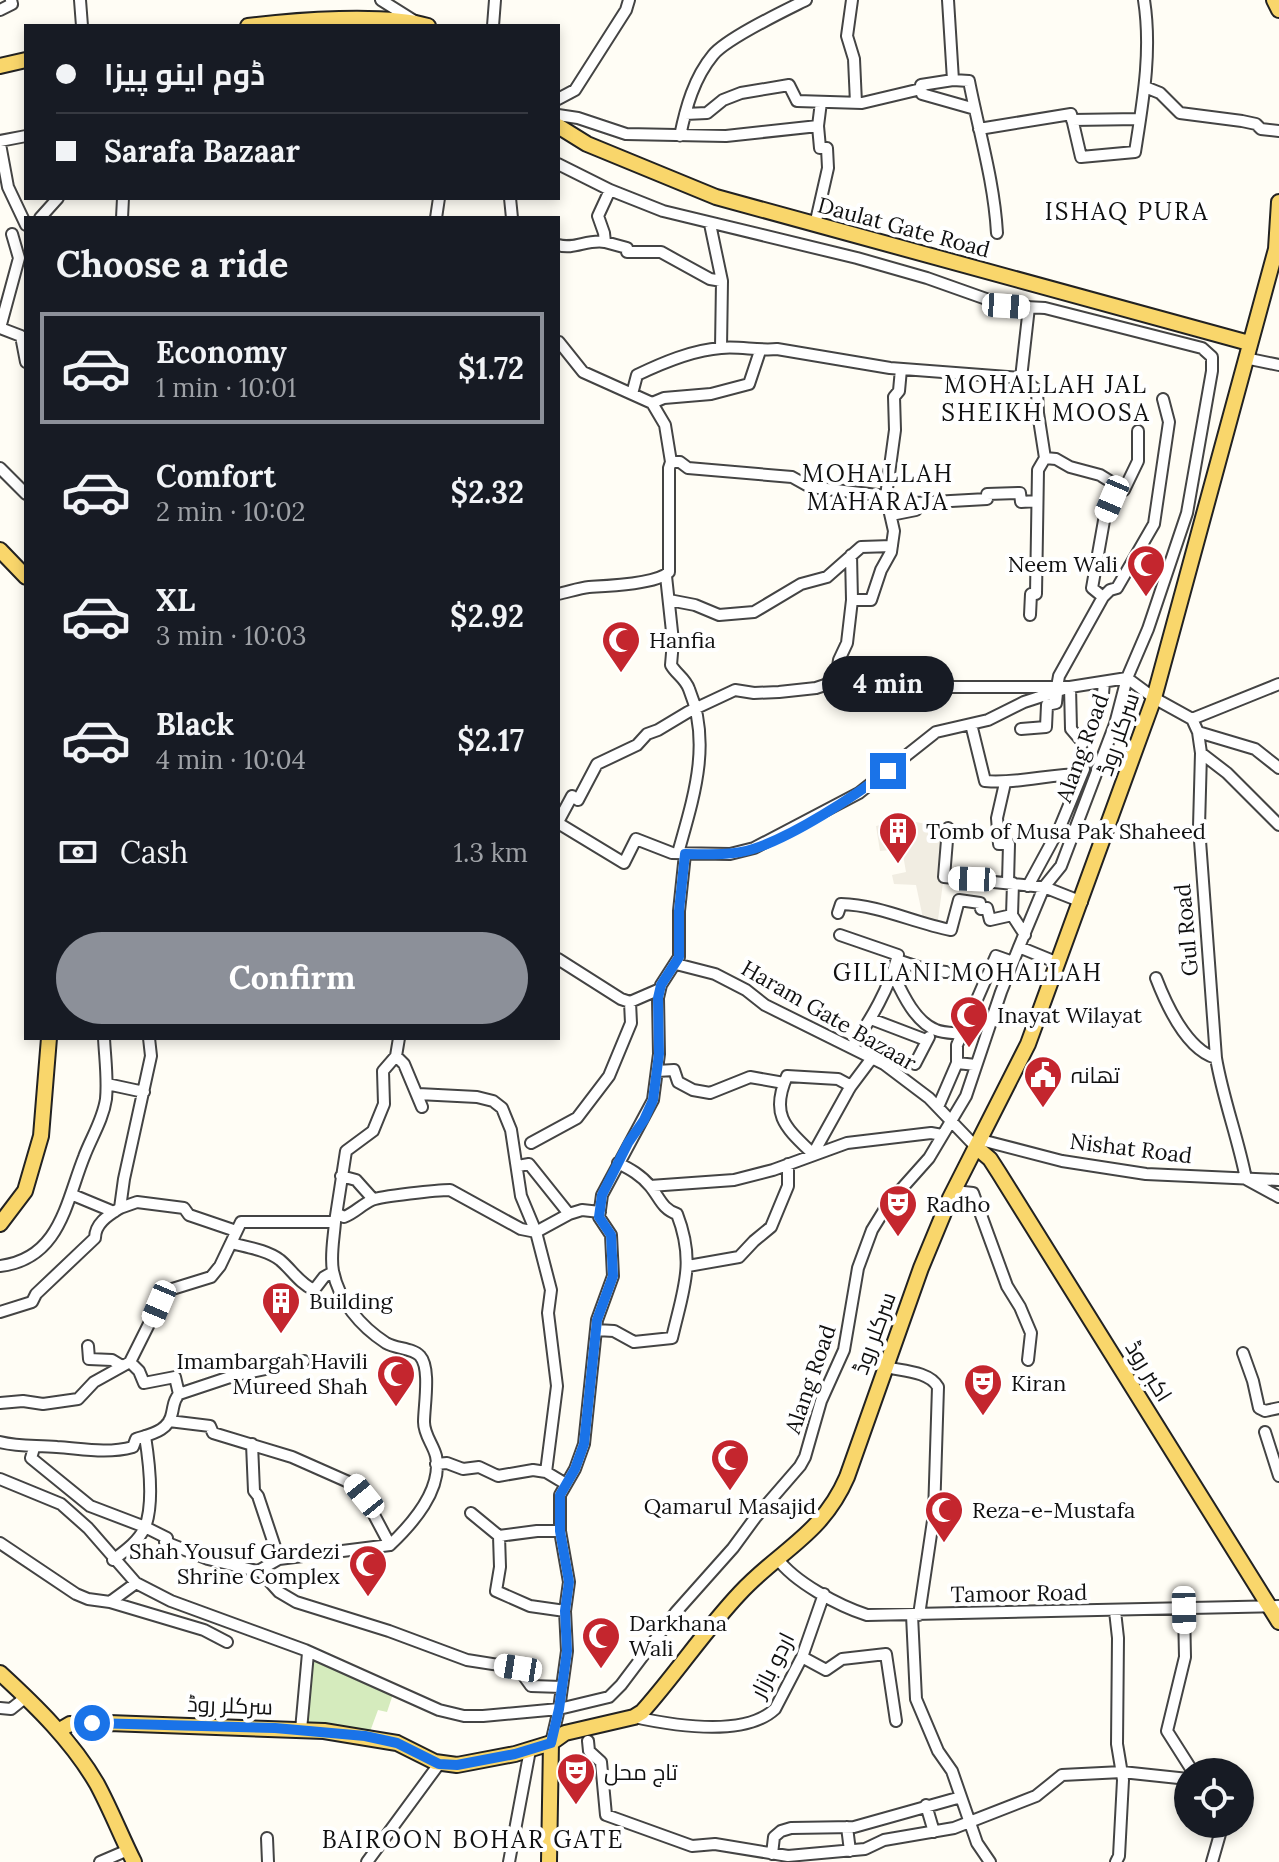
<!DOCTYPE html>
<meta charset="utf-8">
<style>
body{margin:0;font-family:Lora,Cairo,serif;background:#242831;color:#f1f3f6;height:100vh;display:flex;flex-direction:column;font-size:30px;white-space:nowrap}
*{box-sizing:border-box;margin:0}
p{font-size:26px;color:#9ea1a6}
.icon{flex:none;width:44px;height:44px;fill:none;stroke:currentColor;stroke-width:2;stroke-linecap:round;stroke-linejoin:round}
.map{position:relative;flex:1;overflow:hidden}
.details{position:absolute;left:24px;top:216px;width:536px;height:824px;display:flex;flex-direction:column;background:#171b24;border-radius:0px;box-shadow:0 4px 12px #0003}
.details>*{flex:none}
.guide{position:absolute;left:24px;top:24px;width:536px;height:176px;border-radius:0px;box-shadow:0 4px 12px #0003;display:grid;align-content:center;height:176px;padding:0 32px;background:#171b24}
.fabs{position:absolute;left:1174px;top:1758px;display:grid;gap:16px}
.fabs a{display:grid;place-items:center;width:80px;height:80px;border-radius:50%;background:#171b24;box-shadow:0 4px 12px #0003;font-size:40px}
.end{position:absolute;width:36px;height:36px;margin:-18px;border:10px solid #1a73e8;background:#fff;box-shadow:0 0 0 4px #fff}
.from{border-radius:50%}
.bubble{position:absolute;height:56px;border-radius:28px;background:#171b24;box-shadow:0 4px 12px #0003;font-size:26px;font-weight:700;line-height:56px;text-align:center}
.car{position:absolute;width:24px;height:48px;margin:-24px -12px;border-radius:10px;box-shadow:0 0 6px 2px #0007;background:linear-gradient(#fff 24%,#345 0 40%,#fff 0 76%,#345 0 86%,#fff 0)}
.guide b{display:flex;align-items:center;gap:28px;height:76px;font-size:30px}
.guide b+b{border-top:2px solid #363941}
.guide i{width:20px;height:20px;background:#f1f3f6}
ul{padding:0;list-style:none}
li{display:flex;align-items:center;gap:24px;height:112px;margin:0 16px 12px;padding:0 16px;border:4px solid transparent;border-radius:0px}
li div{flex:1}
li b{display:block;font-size:30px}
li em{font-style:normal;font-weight:700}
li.selected{border-color:#8c9099}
li>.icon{width:72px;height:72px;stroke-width:1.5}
h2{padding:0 32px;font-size:36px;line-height:96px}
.pay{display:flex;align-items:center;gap:20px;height:88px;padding:0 32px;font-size:30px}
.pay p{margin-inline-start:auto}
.action{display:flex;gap:16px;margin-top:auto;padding:16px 32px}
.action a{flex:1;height:92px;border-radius:48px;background:#8c9099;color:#fff;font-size:32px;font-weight:700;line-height:92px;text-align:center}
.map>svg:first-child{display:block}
</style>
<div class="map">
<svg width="1279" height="1862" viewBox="0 0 1279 1862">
<rect width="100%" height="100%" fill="#fffdf5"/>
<path fill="#d5ebbd" d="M 308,1653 L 394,1691 L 387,1712 L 378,1710 L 368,1737 L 301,1730 Z"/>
<path fill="#f1ede2" d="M 906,820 L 926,824 L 927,830 L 948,828 L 945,872 L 997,875 L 996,886 L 943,883 L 937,927 L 924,923 L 916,885 L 894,884 L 892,875 L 906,872 L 902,849 L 880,851 L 876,826 Z"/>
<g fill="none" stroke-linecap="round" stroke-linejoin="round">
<defs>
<path id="minor" d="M 80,0 L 82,26
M 381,0 L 416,22
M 852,0 L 847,36 L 854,59 L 856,103
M 948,0 L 953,80
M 0,10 L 12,4 L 11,0
M 493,26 L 495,0
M 1145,87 L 1160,93 L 1180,113 L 1242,121 L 1256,124 L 1261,129 L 1279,131
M 558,99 L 575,90 L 626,10 L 629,0
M 975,109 L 922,94 L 921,85 L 953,80 L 969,81 C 979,132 994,181 997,233
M 685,114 L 707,113 L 723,100 L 741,93 L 789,85 L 797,101 L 862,103 L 921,89
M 558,115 L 578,118 L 626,134 L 726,136 L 818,126
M 1072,120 L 1140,119
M 979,129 L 1071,114 L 1081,157 L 1135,152 C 1143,101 1152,51 1144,0
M 680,136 C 686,107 694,78 713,55 C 727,38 784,11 806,0
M 0,141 L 26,136
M 0,144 L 8,187 L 26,225
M 610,190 L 598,216 L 604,233 L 605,242 L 627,248 L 627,252 L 661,252 L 710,279 L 722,281
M 510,198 L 512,218
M 40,218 L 58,198
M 122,218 L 123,198
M 436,218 L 439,198
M 710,224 L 722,281 L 721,348
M 815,225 L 828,168 L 827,148 L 820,148 L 818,126 L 821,102
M 12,234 L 19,258 L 0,328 L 21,336 L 26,362
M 558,245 C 574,250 587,239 605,242
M 1245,358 L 1279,365
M 1021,378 L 1037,390 L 1038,413 L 1045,458 L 1038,470 L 1036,594 L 1031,594 L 1030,615
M 632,394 L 637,375 C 662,363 692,350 721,348 C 739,346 758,351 777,349 L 890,368 L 1021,378 L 1029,307
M 652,403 L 664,398 L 711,394 L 749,384 L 760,351
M 1045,458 L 1056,459 L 1070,467 L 1100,475 L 1124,490 L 1138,461 L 1138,431
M 671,462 L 680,462 L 688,468 L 792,477 L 810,487 L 886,496
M 0,468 L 26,494
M 891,515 L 916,510 L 915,503 L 987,499 L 987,494 L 1020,493 L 1021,502 L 1037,501
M 851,555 L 852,600
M 666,576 L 673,641 L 671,665 C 676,674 685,678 689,689 C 712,744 693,799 678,853
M 558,594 C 568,592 579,588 589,587 C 607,586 657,584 669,572 L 669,468 L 671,462 L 665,425 L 652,403 L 583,372 L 559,342
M 1103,597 L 1092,588 L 1105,515 L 1118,487
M 669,600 L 695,605 L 719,615 L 754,612 L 801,584 L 827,577 L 861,547 L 892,546
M 835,685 L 839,660 L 847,643 L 852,600 L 871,600 L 881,570 L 891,552 L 894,531 L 886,496 L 895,430 L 894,397 L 899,391 L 901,369
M 1057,687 L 1059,676 L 1103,597 L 1110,590 L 1117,588 L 1154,524 L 1169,422 L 1163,399
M 1102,706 L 1104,682
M 1192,719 L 1279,684
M 971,724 L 985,781 C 1018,784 1049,774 1082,774
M 1021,729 L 1046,727 L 1047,705 L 1056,703 L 1057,693
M 1198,732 L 1255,749 L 1279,768
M 1201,753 L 1227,773 L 1279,825
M 1005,783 L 997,818 L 999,844 L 1009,844 L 1008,882
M 558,822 L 572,796 L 578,800 L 597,764 L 637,745 L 647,734 L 658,730 L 688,712 L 735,690 L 754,693 L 779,692 L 816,688 L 825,685 L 863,687 L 1070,687 L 1071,729 L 1083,743
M 558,823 L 624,863 L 636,839 L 672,853 L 730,854 L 754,848 L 859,793 L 936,732 L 988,720 L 1024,702 L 1070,687 L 1127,678 L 1154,698 L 1192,719 L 1198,732 L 1201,753 L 1199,827 L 1216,1058 C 1223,1099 1238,1138 1246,1179 L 1279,1197
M 948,828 L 944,877 L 1044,887 L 1082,902
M 1013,883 L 1012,915 L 1025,935
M 1028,886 L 1060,827 L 1084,769
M 838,913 L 841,904 C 880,905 914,923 951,930 L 959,900 L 980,903 L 981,909 L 987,908 L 990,920 L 1012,915
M 840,935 L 898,955 C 889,989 871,1019 852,1047
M 1019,947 L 1058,963
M 558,959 L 621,999 L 630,1002 L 660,989
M 897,960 L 927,970 L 946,972
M 676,964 L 715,974 L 746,990 L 765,1005 L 884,1064 L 929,1098 L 976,1147
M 893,974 C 902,993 915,1022 936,1030 C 943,1033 954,1033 962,1034
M 1156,978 C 1166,1004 1187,1050 1216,1058
M 871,1019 L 926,1040
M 396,1056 L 404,1064 L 422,1107
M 957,1063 L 957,1045 L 996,956 L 1013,962
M 915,1064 L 929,1037
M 657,1071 L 674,1070 L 678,1082 L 693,1090 L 710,1093 L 750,1077 L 784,1083
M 107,1084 L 144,1092
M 851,1086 L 838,1079 L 787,1076 C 770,1115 785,1127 813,1154 L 848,1091 L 851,1086 L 872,1058
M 418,1094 L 477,1097 L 493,1101 L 502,1108 L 511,1130 L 521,1196 L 536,1232 L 551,1290 L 548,1313 L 557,1386 L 546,1472
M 938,1107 L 957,1063 L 976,1065
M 981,1140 L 1062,1161 L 1146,1174 L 1279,1180
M 531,1143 L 577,1118 L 609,1076 L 631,1023 L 630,1002
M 518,1166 L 529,1164 L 569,1214
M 341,1176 L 356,1180 L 373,1199
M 650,1186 L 734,1180 L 773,1170 L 847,1143 L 931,1133 L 942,1135
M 954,1191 L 973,1193 L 1007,1286 L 1020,1307 L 1031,1333 L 1028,1360
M 73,1195 L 114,1212
M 120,1208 L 137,1202 L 184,1208 L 189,1215 L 236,1231
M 338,1214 L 344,1217 C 355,1213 361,1205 372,1200 C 381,1196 438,1190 450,1190 L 521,1229 L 536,1232 L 569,1214 L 582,1210 L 600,1212
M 231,1243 C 246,1247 267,1250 280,1260 C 292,1270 299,1283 314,1290 L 324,1277 L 333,1272
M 0,1266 C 60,1259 66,1202 84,1157 C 91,1138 103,1120 106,1099 C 108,1079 105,1058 104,1038
M 688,1266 L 739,1257 L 754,1241 L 771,1227 L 788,1186 L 788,1164
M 0,1312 L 32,1302 L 36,1294 L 95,1238 C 95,1223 109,1215 120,1208 L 124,1179 L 151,1056 L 149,1038
M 596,1330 L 614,1331 L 634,1342 L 672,1338 C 683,1290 696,1263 677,1214 C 662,1209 660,1198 650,1186 C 641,1175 630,1169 618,1163
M 88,1346 L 89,1359 L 112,1360 L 122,1366
M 1243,1353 L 1253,1381 L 1259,1408 L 1265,1411 L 1279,1408
M 130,1362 L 139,1371 L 144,1383 L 175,1377 L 179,1394
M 885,1367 C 902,1371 929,1371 938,1387 L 934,1514 L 919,1615
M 0,1403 L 23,1401 L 43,1404 L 78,1399 L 94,1382 L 130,1362 L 159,1304 L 169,1290 L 211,1277 L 220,1266 L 241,1222 L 335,1222 L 346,1151 L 373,1131 L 384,1104 L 383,1071 L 396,1056 L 399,1038
M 169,1421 L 210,1426 L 213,1433 L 292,1457 L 353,1484 L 364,1496 L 390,1545
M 1265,1432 L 1279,1476
M 0,1442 C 20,1447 37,1445 57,1447 C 84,1449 107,1454 133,1447 L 136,1439 C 151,1434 169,1431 172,1413 C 174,1405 173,1401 179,1394 L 236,1375 L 304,1361
M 252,1444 L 254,1491 L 258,1496 L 279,1559
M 34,1448 L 31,1458 L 90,1506 L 145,1527 L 167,1538 L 165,1542 L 208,1559 L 261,1572 L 279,1592 L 296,1602 L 389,1631 L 467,1660 L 518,1668 L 531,1686 L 562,1687
M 436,1464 L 447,1463 L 463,1469 L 479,1467 L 498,1476 L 533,1470 L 546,1472 L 566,1484
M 0,1479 L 61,1504 L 88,1528 L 136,1583 L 171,1601 L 305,1650 L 439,1710 L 464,1716 L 483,1716 L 559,1709 L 609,1697 L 621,1685 L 676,1612 L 733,1548 L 755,1518 L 800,1466 L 805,1457 L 821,1401 L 844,1350 L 858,1268 L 872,1230 L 888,1204 L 929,1158 L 966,1096 L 1001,992 L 1019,947 L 1044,887 L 1061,866 L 1115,724 L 1127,678 L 1148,629 L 1187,513 L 1212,371 L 1212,357 L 1202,348 L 1045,308 L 1006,306 L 927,278 L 857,258 L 663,211 L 610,190 L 558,164
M 471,1513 L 499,1536 L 500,1567 L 496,1591 L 530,1606 L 565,1611
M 499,1536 L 537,1531 L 560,1531
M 0,1543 L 76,1594 L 88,1599 L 110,1602 L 136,1583
M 777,1558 C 794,1582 839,1606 867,1615 L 1279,1606
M 113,1560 C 125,1551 139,1541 145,1527 C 154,1504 149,1461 145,1436
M 258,1571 L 279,1559 L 390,1545 C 412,1524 443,1490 436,1456 C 433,1444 424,1435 424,1422 C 424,1406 431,1368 420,1356 C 413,1348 396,1349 386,1343 C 360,1326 339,1301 333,1271 C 330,1256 334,1237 335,1222
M 110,1602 L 204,1630 L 227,1642
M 1184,1610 L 1185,1657 L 1167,1731 L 1193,1772
M 1115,1611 L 1118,1638 L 1117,1744 L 1123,1780 L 1119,1856 L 1116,1862
M 912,1615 L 916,1699 L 938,1751 L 952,1771 L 977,1843 L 990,1862
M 802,1657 L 826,1670 L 842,1659 L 886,1654 L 896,1721
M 0,1708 L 11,1709 L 26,1697
M 634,1717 C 671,1725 744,1738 775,1709 L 802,1657 L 824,1594
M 301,1730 L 308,1653
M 588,1741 L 589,1751 L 601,1762 L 606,1815 L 692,1846 L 715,1844 L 788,1856 L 865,1849 L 884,1840 L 954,1828 L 1036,1796 L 1062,1775 L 1122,1772 L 1188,1779
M 551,1743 L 559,1709 L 567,1651 L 565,1611 L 569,1582 L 560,1531 L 560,1495 L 575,1469 L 584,1444 L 597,1320 L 613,1276 L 611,1235 L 599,1217 L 602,1195 L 653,1100 L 659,1054 L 658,998 L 661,985 L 679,957 L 679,911 L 685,854
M 926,1805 L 934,1832
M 847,1827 L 850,1851
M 267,1838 L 268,1862
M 772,1854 L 774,1837 L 781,1831 L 791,1828 L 854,1827 L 961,1797
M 100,1862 L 128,1850
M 367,1862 L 439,1764
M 509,1862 L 530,1750
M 1212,1862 L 1220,1834 L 1216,1824"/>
<path id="major" d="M 1274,0 L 1279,10
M 248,26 C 294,20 386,13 428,26
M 0,66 L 26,60
M 558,126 L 587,144 L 716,197 L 1249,343
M 0,550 L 26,577
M 976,1147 L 990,1159 L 999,1173 L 1279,1622
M 0,1224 L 25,1191 L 41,1136 L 49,1038
M 0,1673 C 36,1706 72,1741 97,1784 C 111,1810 121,1836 134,1862
M 58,1731 L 70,1724 L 109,1723 L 324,1731 L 397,1743 L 435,1762 L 457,1765 L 515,1754 L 551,1743 L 565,1733 L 634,1717 L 642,1712 C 676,1674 705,1630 740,1593 C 780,1550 822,1535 847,1477 L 921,1268 L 950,1198 L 1028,1044 L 1154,698 L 1276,249 L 1279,202
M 549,1862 L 551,1743"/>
</defs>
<use href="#minor" stroke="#444" stroke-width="14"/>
<use href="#major" stroke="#222" stroke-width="18"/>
<use href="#minor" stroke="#fff" stroke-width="10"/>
<use href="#major" stroke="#f9d66b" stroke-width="14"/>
</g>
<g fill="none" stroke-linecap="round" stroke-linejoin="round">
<path stroke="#1a73e8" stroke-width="10" d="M 92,1723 L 275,1728 L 365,1736 L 397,1743 L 439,1764 L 457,1765 L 515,1754 L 551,1743 L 559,1709 L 567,1651 L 565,1611 L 569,1582 L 560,1531 L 560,1495 L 575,1469 L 584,1444 L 597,1320 L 613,1276 L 611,1235 L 599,1217 L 602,1195 L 628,1143 L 644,1120 L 653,1100 L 659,1054 L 658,998 L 661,985 L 679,957 L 679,911 L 685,854 C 708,854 731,856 753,849 C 794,836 853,797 888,771"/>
</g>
<defs>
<symbol id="mosque-pin" viewBox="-11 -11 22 30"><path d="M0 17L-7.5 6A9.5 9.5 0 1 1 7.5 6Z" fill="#c4262e" stroke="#fff"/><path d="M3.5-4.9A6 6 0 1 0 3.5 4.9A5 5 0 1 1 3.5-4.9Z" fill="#fff"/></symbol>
<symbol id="building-pin" viewBox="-11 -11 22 30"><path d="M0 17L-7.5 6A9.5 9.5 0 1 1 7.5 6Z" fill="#c4262e" stroke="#fff"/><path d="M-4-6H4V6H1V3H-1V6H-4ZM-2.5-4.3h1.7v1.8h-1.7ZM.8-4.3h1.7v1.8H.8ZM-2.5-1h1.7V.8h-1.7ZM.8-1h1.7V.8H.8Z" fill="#fff"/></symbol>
<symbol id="civic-pin" viewBox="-11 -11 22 30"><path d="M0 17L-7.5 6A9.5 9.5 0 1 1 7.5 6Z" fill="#c4262e" stroke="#fff"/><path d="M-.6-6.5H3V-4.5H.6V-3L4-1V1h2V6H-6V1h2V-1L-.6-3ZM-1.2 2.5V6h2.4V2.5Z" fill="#fff"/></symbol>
<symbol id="theatre-pin" viewBox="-11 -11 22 30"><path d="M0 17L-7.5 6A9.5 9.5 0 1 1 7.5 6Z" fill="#c4262e" stroke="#fff"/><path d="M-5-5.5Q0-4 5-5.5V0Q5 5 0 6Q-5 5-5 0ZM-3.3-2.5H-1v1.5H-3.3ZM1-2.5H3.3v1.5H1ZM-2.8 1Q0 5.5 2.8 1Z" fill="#fff"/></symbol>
</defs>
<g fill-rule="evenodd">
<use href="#mosque-pin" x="1124" y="542" width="44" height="60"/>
<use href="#mosque-pin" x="599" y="618" width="44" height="60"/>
<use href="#building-pin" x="876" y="809" width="44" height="60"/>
<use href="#mosque-pin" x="947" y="993" width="44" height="60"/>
<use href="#civic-pin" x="1021" y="1053" width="44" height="60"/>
<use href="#theatre-pin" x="876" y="1182" width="44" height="60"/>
<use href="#building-pin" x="259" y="1279" width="44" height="60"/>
<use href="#mosque-pin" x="374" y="1352" width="44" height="60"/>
<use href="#theatre-pin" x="961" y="1361" width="44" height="60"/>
<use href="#mosque-pin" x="708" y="1436" width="44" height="60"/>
<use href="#mosque-pin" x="922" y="1488" width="44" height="60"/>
<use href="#mosque-pin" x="346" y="1542" width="44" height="60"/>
<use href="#mosque-pin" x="579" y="1614" width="44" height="60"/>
<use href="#theatre-pin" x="554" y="1750" width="44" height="60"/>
</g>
<g text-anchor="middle" stroke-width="8" stroke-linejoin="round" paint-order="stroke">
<g font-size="22" fill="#111" stroke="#fff">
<text transform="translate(904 227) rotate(15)" y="8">Daulat Gate Road</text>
<text transform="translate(1118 734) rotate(-71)" y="8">سرکلر روڈ</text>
<text transform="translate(1082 748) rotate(-70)" y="8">Alang Road</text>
<text transform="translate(1186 930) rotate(-95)" y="8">Gul Road</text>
<text transform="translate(829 1015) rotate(30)" y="8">Haram Gate Bazaar</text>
<text transform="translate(1131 1148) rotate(7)" y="8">Nishat Road</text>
<text transform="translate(874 1333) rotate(-70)" y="8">سرکلر روڈ</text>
<text transform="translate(1149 1371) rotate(58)" y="8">اکبر روڈ</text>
<text transform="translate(810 1379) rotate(-71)" y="8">Alang Road</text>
<text transform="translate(1019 1593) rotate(-1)" y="8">Tamoor Road</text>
<text transform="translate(772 1665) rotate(-63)" y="8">اردو بازار</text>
<text transform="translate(230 1705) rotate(2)" y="8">سرکلر روڈ</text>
</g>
<g font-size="22" fill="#111" stroke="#fff" text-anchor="start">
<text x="1118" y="572" text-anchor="end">Neem Wali</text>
<text x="649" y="648">Hanfia</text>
<text x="926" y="839">Tomb of Musa Pak Shaheed</text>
<text x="997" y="1023">Inayat Wilayat</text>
<text x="1071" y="1083">تھانہ</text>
<text x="926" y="1212">Radho</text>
<text x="309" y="1309">Building</text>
<text x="368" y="1369" text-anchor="end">Imambargah Havili<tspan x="368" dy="25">Mureed Shah</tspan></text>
<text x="1011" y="1391">Kiran</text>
<text x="730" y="1514" text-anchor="middle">Qamarul Masajid</text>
<text x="972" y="1518">Reza-e-Mustafa</text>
<text x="340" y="1559" text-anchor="end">Shah Yousuf Gardezi<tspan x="340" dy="25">Shrine Complex</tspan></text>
<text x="629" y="1631">Darkhana<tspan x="629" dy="25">Wali</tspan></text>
<text x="604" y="1780">تاج محل</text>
</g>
<g font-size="24" letter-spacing="2" fill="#111" stroke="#fff">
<text x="1127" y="220">ISHAQ PURA</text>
<text x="1046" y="393">MOHALLAH JAL<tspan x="1046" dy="28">SHEIKH MOOSA</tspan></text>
<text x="878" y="482">MOHALLAH<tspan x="878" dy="28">MAHARAJA</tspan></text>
<text x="968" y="981">GILLANI MOHALLAH</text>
<text x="473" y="1848">BAIROON BOHAR GATE</text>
</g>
</g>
</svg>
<div class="fabs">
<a><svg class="icon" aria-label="locate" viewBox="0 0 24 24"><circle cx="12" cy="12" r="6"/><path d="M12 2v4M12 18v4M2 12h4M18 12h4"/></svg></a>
</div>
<i class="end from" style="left:92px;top:1723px"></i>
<i class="end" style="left:888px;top:771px"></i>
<div class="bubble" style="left:822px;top:656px;width:132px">4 min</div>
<i class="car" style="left:1006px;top:306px;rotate:94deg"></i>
<i class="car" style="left:1112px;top:499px;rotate:203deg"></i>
<i class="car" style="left:972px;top:879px;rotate:272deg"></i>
<i class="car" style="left:159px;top:1304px;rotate:203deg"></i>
<i class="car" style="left:364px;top:1496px;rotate:321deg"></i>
<i class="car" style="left:1184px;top:1610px;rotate:179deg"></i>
<i class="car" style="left:518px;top:1668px;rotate:279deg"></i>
<div class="guide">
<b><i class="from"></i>ڈوم اینو پیزا</b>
<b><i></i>Sarafa Bazaar</b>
</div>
<section class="details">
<h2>Choose a ride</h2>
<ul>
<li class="selected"><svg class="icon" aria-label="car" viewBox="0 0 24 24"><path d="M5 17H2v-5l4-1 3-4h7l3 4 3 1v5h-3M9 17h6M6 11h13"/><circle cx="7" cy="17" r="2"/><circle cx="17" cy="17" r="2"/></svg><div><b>Economy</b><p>1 min · 10:01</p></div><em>$1.72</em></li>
<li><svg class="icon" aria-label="car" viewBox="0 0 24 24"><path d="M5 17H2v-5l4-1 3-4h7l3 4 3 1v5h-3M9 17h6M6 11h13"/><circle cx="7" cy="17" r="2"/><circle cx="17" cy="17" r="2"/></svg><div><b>Comfort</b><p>2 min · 10:02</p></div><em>$2.32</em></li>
<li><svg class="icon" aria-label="car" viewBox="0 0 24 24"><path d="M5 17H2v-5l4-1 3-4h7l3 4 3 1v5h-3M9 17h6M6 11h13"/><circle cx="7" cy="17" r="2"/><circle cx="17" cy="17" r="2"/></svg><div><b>XL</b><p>3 min · 10:03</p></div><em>$2.92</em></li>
<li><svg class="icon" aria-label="car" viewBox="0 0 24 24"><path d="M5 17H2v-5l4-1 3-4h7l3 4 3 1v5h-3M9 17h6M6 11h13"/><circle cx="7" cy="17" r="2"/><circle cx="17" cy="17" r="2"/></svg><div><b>Black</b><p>4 min · 10:04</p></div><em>$2.17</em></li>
</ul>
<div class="pay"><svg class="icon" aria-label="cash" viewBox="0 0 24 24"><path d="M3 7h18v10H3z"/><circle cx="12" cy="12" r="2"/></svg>Cash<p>1.3 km</p></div>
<div class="action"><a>Confirm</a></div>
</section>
</div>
